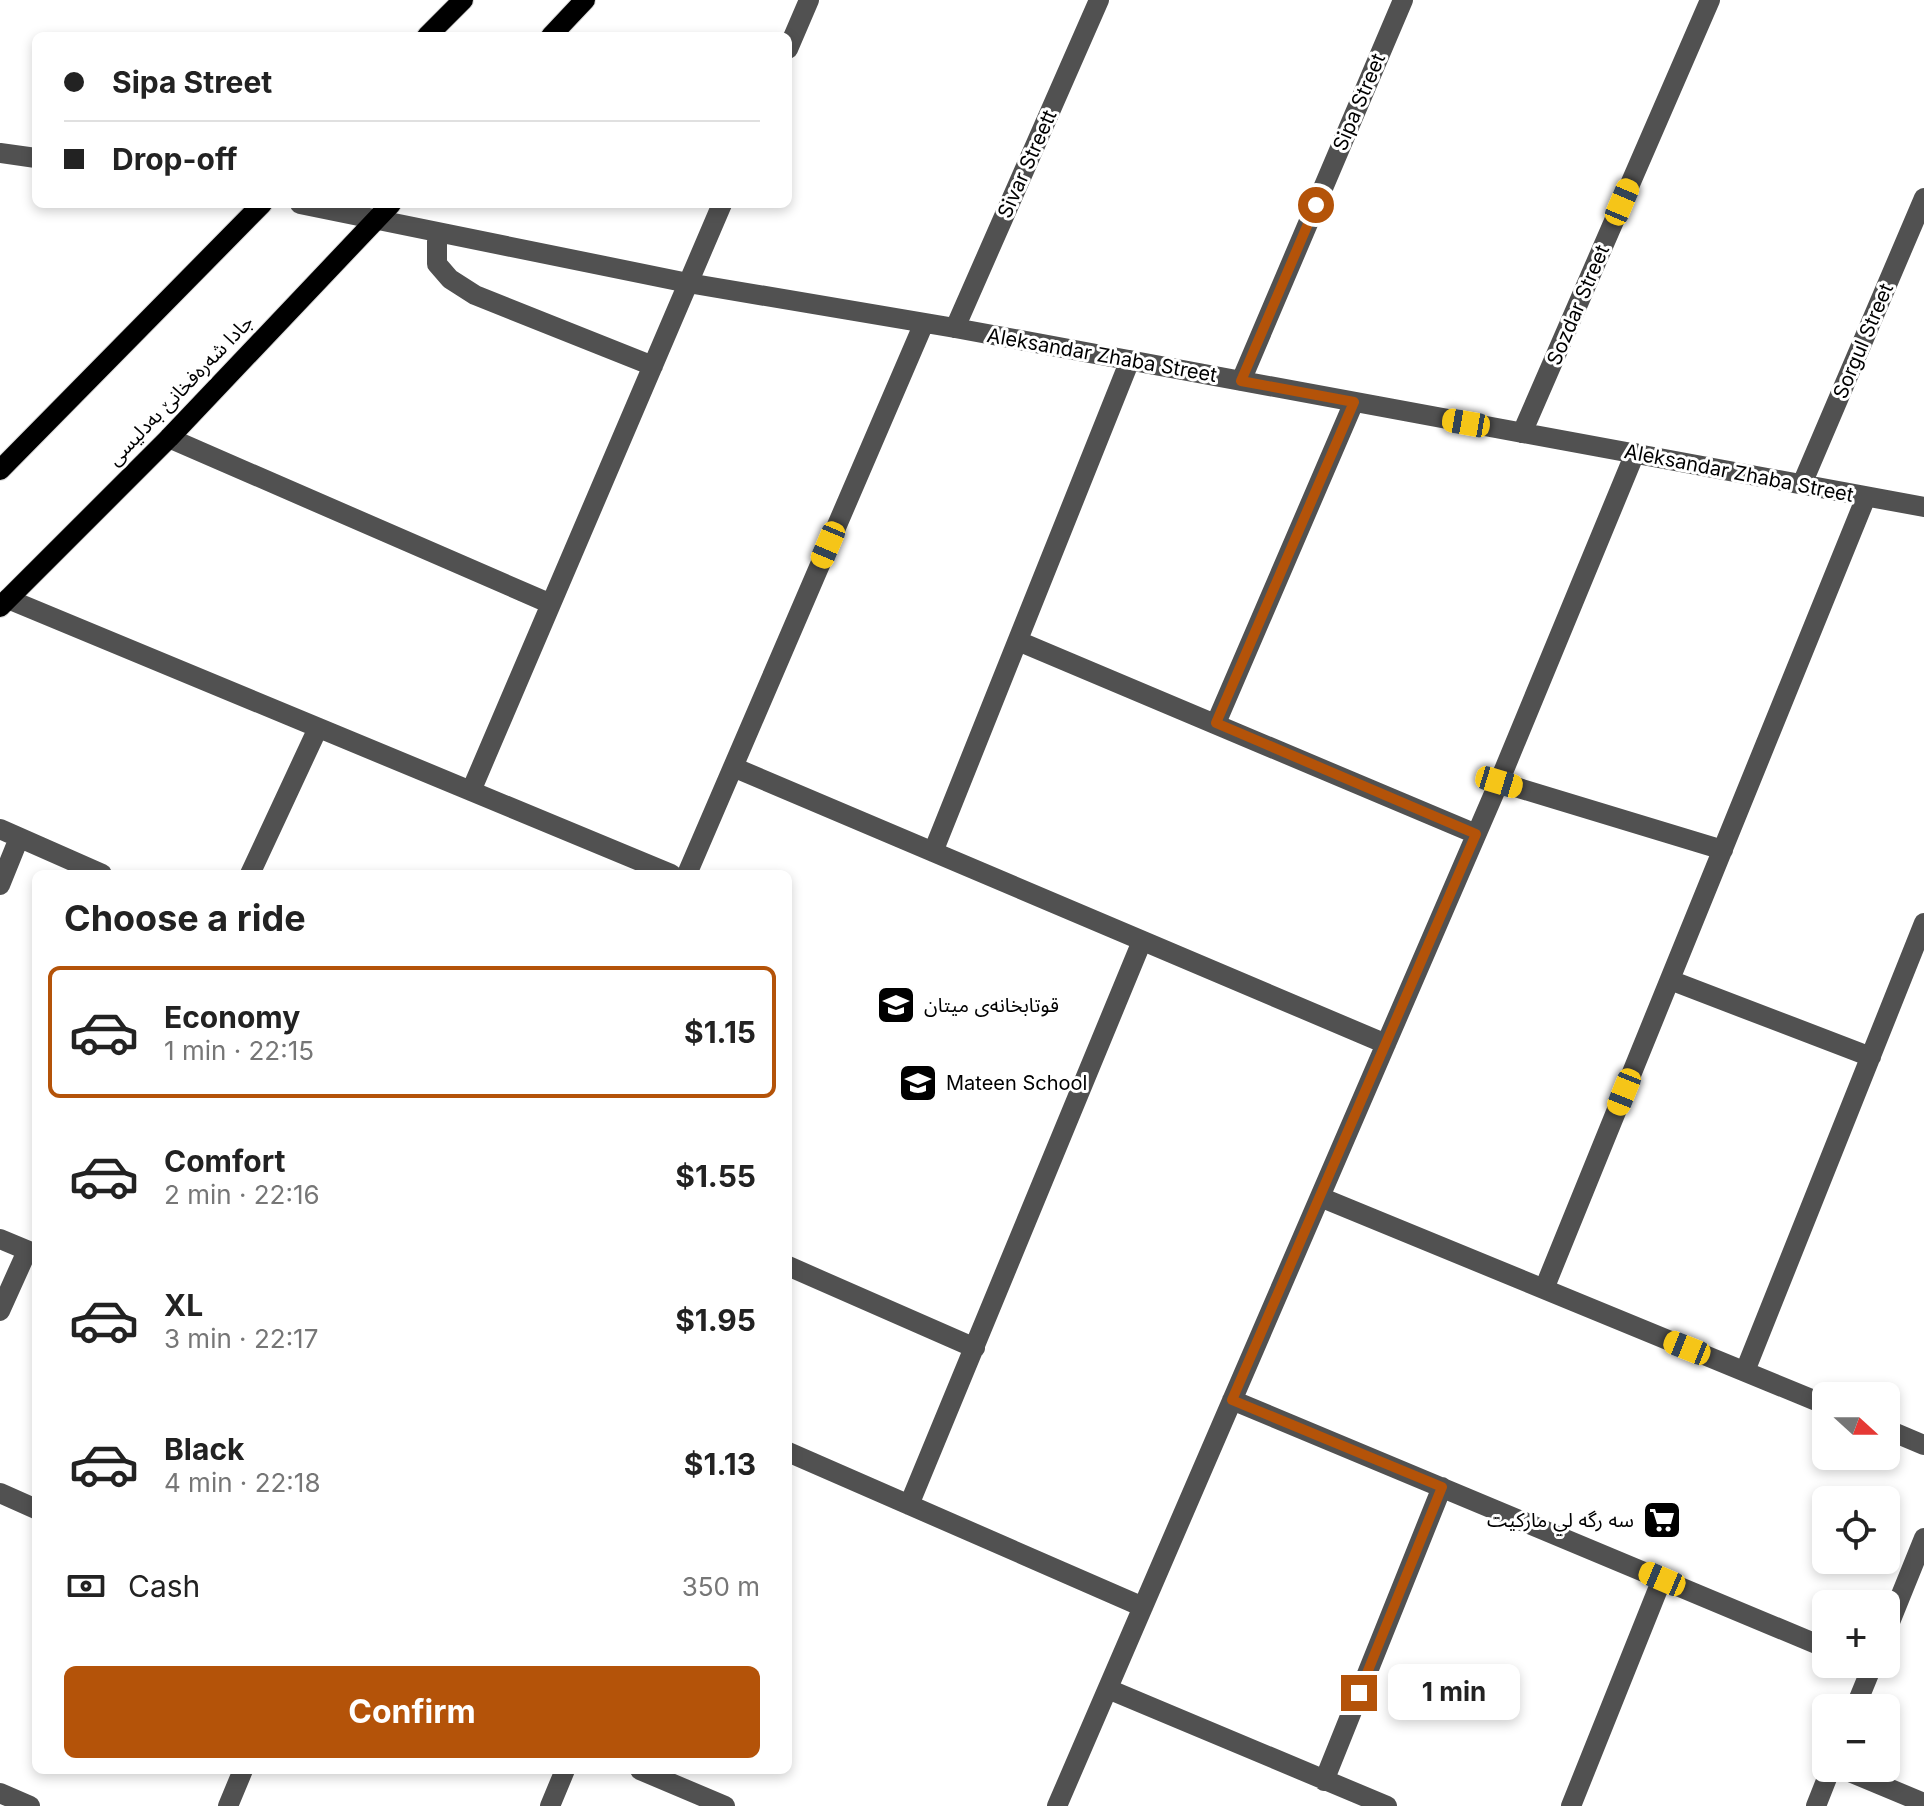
<!DOCTYPE html>
<meta charset="utf-8">
<style>
body{margin:0;font-family:Inter,"Noto Sans Arabic",sans-serif;background:#f6f6f6;color:#222;height:100vh;display:flex;flex-direction:column;font-size:30px;white-space:nowrap}
*{box-sizing:border-box;margin:0}
p{font-size:26px;color:#767676}
.icon{flex:none;width:44px;height:44px;fill:none;stroke:currentColor;stroke-width:2;stroke-linecap:round;stroke-linejoin:round}
.map{position:relative;flex:1;overflow:hidden}
.panel{position:absolute;left:32px;top:870px;width:760px;height:904px;display:flex;flex-direction:column;background:#fff;border-radius:12px;box-shadow:0 4px 12px #0003}
.panel>*{flex:none}
.banner{position:absolute;left:32px;top:32px;width:760px;height:176px;border-radius:12px;box-shadow:0 4px 12px #0003;display:grid;align-content:center;height:176px;padding:0 32px;background:#fff}
.needle{width:52px;rotate:111deg}
.buttons{position:absolute;left:1812px;top:1382px;display:grid;gap:16px}
.buttons a{display:grid;place-items:center;width:88px;height:88px;border-radius:12px;background:#fff;box-shadow:0 4px 12px #0003;font-size:40px}
.end{position:absolute;width:36px;height:36px;margin:-18px;border:10px solid #b45309;background:#fff;box-shadow:0 0 0 4px #fff}
.from{border-radius:50%}
.bubble{position:absolute;height:56px;border-radius:12px;background:#fff;box-shadow:0 4px 12px #0003;font-size:26px;font-weight:700;line-height:56px;text-align:center}
.car{position:absolute;width:24px;height:48px;margin:-24px -12px;border-radius:10px;box-shadow:0 0 6px 2px #0007;background:linear-gradient(#f5c518 24%,#345 0 40%,#f5c518 0 76%,#345 0 86%,#f5c518 0)}
.banner b{display:flex;align-items:center;gap:28px;height:76px;font-size:30px}
.banner b+b{border-top:2px solid #e0e0e0}
.banner i{width:20px;height:20px;background:#222}
ul{padding:0;list-style:none}
li{display:flex;align-items:center;gap:24px;height:132px;margin:0 16px 12px;padding:0 16px;border:4px solid transparent;border-radius:12px}
li div{flex:1}
li b{display:block;font-size:30px}
li em{font-style:normal;font-weight:700}
li.active{border-color:#b45309}
li>.icon{width:72px;height:72px;stroke-width:1.5}
h2{padding:0 32px;font-size:36px;line-height:96px}
.pay{display:flex;align-items:center;gap:20px;height:88px;padding:0 32px;font-size:30px}
.pay p{margin-inline-start:auto}
.action{display:flex;gap:16px;margin-top:auto;padding:16px 32px}
.action a{flex:1;height:92px;border-radius:12px;background:#b45309;color:#fff;font-size:32px;font-weight:700;line-height:92px;text-align:center}
.map>svg:first-child{display:block}
</style>
<div class="map">
<svg width="1924" height="1806" viewBox="0 0 1924 1806">
<rect width="100%" height="100%" fill="#fff"/>
<g fill="none" stroke-linecap="round" stroke-linejoin="round">
<defs>
<path id="major" d="M 427,36 L 463,0
M 551,36 L 585,0
M 0,470 L 262,204
M 0,607 L 169,438 L 391,204"/>
</defs>
<use href="#major" stroke="#dbdbdb" stroke-width="22"/>
<path stroke="#515151" stroke-width="20" d="M 788,49 L 809,0
M 0,153 L 36,158
M 300,204 L 688,283 L 955,328 L 1924,507
M 437,234 L 437,264 L 450,279 L 475,295 L 653,366
M 955,328 L 1099,0
M 1241,381 L 1403,0
M 1522,433 L 1710,0
M 169,438 L 551,604
M 1802,484 L 1924,198
M 8,599 L 671,874
M 1018,641 L 1476,834
M 1216,723 L 1354,402
M 733,767 L 1386,1044
M 1499,782 L 1723,850
M 471,791 L 722,204
M 0,829 L 102,874
M 933,852 L 1130,360
M 250,874 L 318,728
M 687,874 L 924,323
M 0,885 L 19,838
M 1670,980 L 1871,1057
M 1320,1197 L 1826,1405
M 0,1239 L 36,1254
M 788,1266 L 975,1348
M 1544,1289 L 1866,497
M 0,1311 L 27,1251
M 1745,1371 L 1924,923
M 1232,1400 L 1826,1648
M 1886,1429 L 1924,1445
M 788,1452 L 1143,1607
M 0,1493 L 36,1509
M 909,1505 L 1142,941
M 1886,1632 L 1924,1538
M 1108,1689 L 1387,1806
M 1855,1708 L 1873,1664
M 1840,1768 L 1924,1803
M 640,1770 L 725,1806
M 1324,1781 L 1442,1487
M 0,1793 L 30,1806
M 228,1806 L 243,1770
M 550,1806 L 565,1770
M 1057,1806 L 1499,782 L 1635,453
M 1571,1806 L 1662,1579
M 1816,1806 L 1831,1768"/>
<use href="#major" stroke="#000" stroke-width="20"/>
</g>
<g fill="none" stroke-linecap="round" stroke-linejoin="round">
<path stroke="#b45309" stroke-width="10" d="M 1316,205 L 1241,381 L 1354,402 L 1216,723 L 1476,834 L 1232,1400 L 1442,1487 L 1359,1693"/>
</g>
<defs>
<symbol id="school-square" viewBox="-11 -11 22 22"><rect x="-9" y="-9" width="18" height="18" rx="4" fill="#000" stroke="#fff"/><path d="M0-5L7-2L0 1L-7-2ZM-4 1L0 2.5L4 1V4Q0 6-4 4Z" fill="#fff"/></symbol>
<symbol id="supermarket-square" viewBox="-11 -11 22 22"><rect x="-9" y="-9" width="18" height="18" rx="4" fill="#000" stroke="#fff"/><path d="M-6-5.5h2.5l.6 2H6L4.5 2H-2.5L-4.4-4H-6ZM-1.5 3.2a1.3 1.3 0 1 0 .1 0ZM3 3.2a1.3 1.3 0 1 0 .1 0Z" fill="#fff"/></symbol>
</defs>
<g fill-rule="evenodd">
<use href="#school-square" x="874" y="983" width="44" height="44"/>
<use href="#school-square" x="896" y="1061" width="44" height="44"/>
<use href="#supermarket-square" x="1640" y="1498" width="44" height="44"/>
</g>
<g text-anchor="middle" stroke-width="6" stroke-linejoin="round" paint-order="stroke">
<g font-size="20" fill="#000" stroke="#fff">
<text transform="translate(1359 102) rotate(-67)" y="7">Sipa Street</text>
<text transform="translate(1027 164) rotate(-66)" y="7">Sivar Streett</text>
<text transform="translate(1578 305) rotate(-67)" y="7">Sozdar Street</text>
<text transform="translate(1863 341) rotate(-67)" y="7">Sorgul Street</text>
<text transform="translate(1102 355) rotate(10)" y="7">Aleksandar Zhaba Street</text>
<text transform="translate(180 390) rotate(-46)" y="7">جادا شەرەفخانێ بەدلیسی</text>
<text transform="translate(1739 473) rotate(11)" y="7">Aleksandar Zhaba Street</text>
</g>
<g font-size="20" fill="#000" stroke="#fff" text-anchor="start">
<text x="924" y="1012">قوتابخانەی میتان</text>
<text x="946" y="1090">Mateen School</text>
<text x="1634" y="1527" text-anchor="end">سه رگه لي ماركيت</text>
</g>
</g>
</svg>
<div class="buttons">
<a><svg class="needle" viewBox="-14 -14 28 28"><path d="M0-13l5 13h-10z" fill="#e53935"/><path d="M0 13l5-13h-10z" fill="#767676"/></svg></a>
<a><svg class="icon" aria-label="locate" viewBox="0 0 24 24"><circle cx="12" cy="12" r="6"/><path d="M12 2v4M12 18v4M2 12h4M18 12h4"/></svg></a>
<a>+</a>
<a>−</a>
</div>
<i class="end from" style="left:1316px;top:205px"></i>
<i class="end" style="left:1359px;top:1693px"></i>
<div class="bubble" style="left:1388px;top:1664px;width:132px">1 min</div>
<i class="car" style="left:1622px;top:202px;rotate:23deg"></i>
<i class="car" style="left:1466px;top:423px;rotate:280deg"></i>
<i class="car" style="left:828px;top:545px;rotate:203deg"></i>
<i class="car" style="left:1499px;top:782px;rotate:107deg"></i>
<i class="car" style="left:1624px;top:1092px;rotate:202deg"></i>
<i class="car" style="left:1687px;top:1348px;rotate:292deg"></i>
<i class="car" style="left:1662px;top:1579px;rotate:293deg"></i>
<div class="banner">
<b><i class="from"></i>Sipa Street</b>
<b><i></i>Drop-off</b>
</div>
<section class="panel">
<h2>Choose a ride</h2>
<ul>
<li class="active"><svg class="icon" aria-label="car" viewBox="0 0 24 24"><path d="M5 17H2v-5l4-1 3-4h7l3 4 3 1v5h-3M9 17h6M6 11h13"/><circle cx="7" cy="17" r="2"/><circle cx="17" cy="17" r="2"/></svg><div><b>Economy</b><p>1 min · 22:15</p></div><em>$1.15</em></li>
<li><svg class="icon" aria-label="car" viewBox="0 0 24 24"><path d="M5 17H2v-5l4-1 3-4h7l3 4 3 1v5h-3M9 17h6M6 11h13"/><circle cx="7" cy="17" r="2"/><circle cx="17" cy="17" r="2"/></svg><div><b>Comfort</b><p>2 min · 22:16</p></div><em>$1.55</em></li>
<li><svg class="icon" aria-label="car" viewBox="0 0 24 24"><path d="M5 17H2v-5l4-1 3-4h7l3 4 3 1v5h-3M9 17h6M6 11h13"/><circle cx="7" cy="17" r="2"/><circle cx="17" cy="17" r="2"/></svg><div><b>XL</b><p>3 min · 22:17</p></div><em>$1.95</em></li>
<li><svg class="icon" aria-label="car" viewBox="0 0 24 24"><path d="M5 17H2v-5l4-1 3-4h7l3 4 3 1v5h-3M9 17h6M6 11h13"/><circle cx="7" cy="17" r="2"/><circle cx="17" cy="17" r="2"/></svg><div><b>Black</b><p>4 min · 22:18</p></div><em>$1.13</em></li>
</ul>
<div class="pay"><svg class="icon" aria-label="cash" viewBox="0 0 24 24"><path d="M3 7h18v10H3z"/><circle cx="12" cy="12" r="2"/></svg>Cash<p>350 m</p></div>
<div class="action"><a>Confirm</a></div>
</section>
</div>
